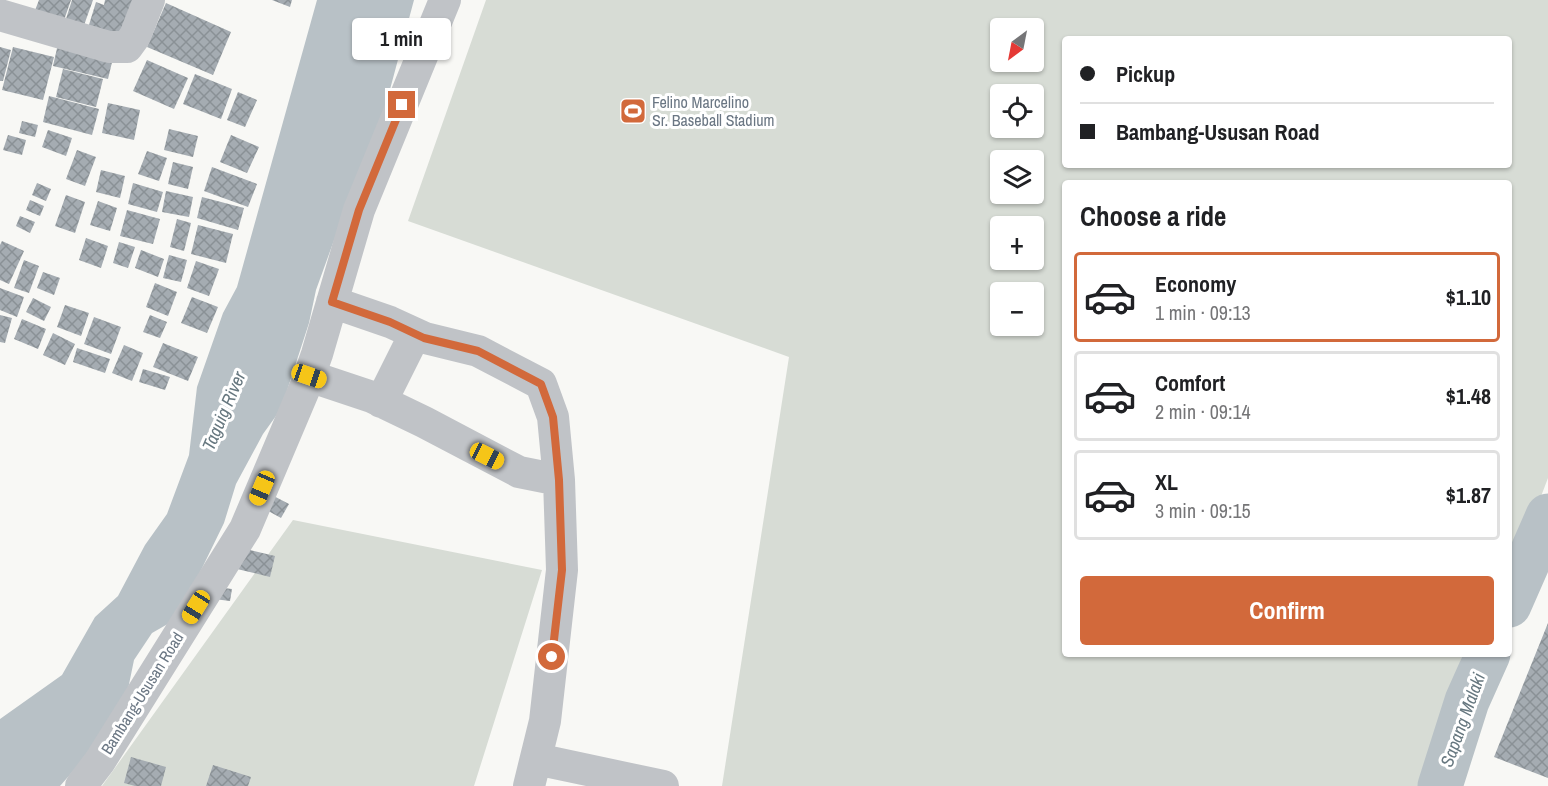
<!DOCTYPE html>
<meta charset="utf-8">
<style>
body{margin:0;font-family:"Archivo Narrow",sans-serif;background:#f6f6f6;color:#202124;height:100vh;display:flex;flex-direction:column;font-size:22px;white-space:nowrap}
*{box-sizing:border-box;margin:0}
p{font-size:20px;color:#757577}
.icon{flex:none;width:33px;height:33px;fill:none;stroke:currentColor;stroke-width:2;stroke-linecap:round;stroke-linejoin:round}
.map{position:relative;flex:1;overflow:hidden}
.sheet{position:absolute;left:1062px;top:180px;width:450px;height:477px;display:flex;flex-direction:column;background:#fff;border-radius:6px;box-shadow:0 2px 4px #0004}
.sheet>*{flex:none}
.banner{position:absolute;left:1062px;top:36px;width:450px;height:132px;border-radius:6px;box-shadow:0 2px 4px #0004;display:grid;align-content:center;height:132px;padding:0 18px;background:#fff}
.needle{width:39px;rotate:212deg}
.tools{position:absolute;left:990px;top:18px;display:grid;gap:12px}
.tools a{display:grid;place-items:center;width:54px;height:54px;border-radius:6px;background:#fff;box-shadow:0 2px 4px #0004;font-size:30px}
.end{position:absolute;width:27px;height:27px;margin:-14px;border:8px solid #d2693b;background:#fff;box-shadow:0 0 0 3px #fff}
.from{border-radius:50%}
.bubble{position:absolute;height:42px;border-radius:6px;background:#fff;box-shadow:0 2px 4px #0004;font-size:20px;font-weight:800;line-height:42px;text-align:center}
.car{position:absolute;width:18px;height:36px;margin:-18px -9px;border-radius:8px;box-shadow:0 0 4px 2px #0007;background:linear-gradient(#f5c518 24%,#345 0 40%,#f5c518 0 76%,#345 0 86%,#f5c518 0)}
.banner b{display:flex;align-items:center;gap:21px;height:57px;font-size:22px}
.banner b+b{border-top:2px solid #e0e0e0}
.banner i{width:15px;height:15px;background:#202124}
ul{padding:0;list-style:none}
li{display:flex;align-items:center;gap:18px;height:90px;margin:0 12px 9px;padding:0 6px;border:3px solid #e0e0e0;border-radius:6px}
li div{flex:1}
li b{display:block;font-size:22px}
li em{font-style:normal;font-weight:800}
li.on{border-color:#d2693b}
li>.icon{width:54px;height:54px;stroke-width:1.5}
h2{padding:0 18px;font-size:27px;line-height:72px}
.button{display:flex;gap:12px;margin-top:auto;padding:12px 18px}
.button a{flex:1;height:69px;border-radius:6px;background:#d2693b;color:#fff;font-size:24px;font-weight:800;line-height:69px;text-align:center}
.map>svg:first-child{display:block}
</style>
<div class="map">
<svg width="1548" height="786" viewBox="0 0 1548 786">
<defs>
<pattern id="building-cross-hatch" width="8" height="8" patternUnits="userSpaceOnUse" patternTransform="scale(1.5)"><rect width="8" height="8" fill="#a5acb2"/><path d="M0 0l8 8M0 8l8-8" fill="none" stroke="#8a9196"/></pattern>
</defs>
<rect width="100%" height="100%" fill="#f8f8f5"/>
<path fill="#d7dcd5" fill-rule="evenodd" d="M 486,0 L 1548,0 L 1548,478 L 1535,512 L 1509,563 L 1509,183 L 1065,183 L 1065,654 L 1463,654 L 1418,786 L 722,786 L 789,357 L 408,221 ZM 1000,28 L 1034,28 L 1034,62 L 1000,62 ZM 1065,39 L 1509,39 L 1509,165 L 1065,165 ZM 1000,94 L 1034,94 L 1034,128 L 1000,128 ZM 1000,160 L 1034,160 L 1034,194 L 1000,194 ZM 1000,226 L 1034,226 L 1034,260 L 1000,260 ZM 1000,292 L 1034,292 L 1034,326 L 1000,326 Z
M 293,520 L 542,570 L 474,786 L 102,786 Z"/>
<path fill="#b8c1c6" d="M 317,0 L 414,0 L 374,149 L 341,221 L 316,290 L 309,323 L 281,409 L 263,434 L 236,484 L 224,523 L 186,601 L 173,621 L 152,633 L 134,660 L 127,694 L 113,726 L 60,786 L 0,786 L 0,719 L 62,675 L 95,617 L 118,596 L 145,545 L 167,514 L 189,455 L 197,387 L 223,313 L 237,287 Z"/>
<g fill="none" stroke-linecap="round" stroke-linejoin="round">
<path stroke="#b8c1c6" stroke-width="45" d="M 1509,605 L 1548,516
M 1440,786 L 1467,701 L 1488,654"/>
</g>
<path fill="url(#building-cross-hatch)" d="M 39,0 L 71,0 L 63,23 L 34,13 Z
M 72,0 L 93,0 L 83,28 L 65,22 Z
M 105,0 L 140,0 L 127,41 L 88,28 L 96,2 L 104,5 Z
M 272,0 L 292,0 L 290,7 Z
M 166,3 L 231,32 L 213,75 L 147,47 Z
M 58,44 L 113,58 L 108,79 L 53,66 Z
M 0,47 L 11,50 L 3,81 L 0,81 Z
M 13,47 L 54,57 L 43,100 L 2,90 Z
M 147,60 L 188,78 L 174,109 L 133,91 Z
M 63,69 L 103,79 L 96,107 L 56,97 Z
M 195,74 L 232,89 L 221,119 L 183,104 Z
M 238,92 L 257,100 L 245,127 L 227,120 Z
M 49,96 L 99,109 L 92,135 L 43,122 Z
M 108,103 L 140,110 L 134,140 L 102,133 Z
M 22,121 L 38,125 L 35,137 L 19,133 Z
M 169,129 L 198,136 L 193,157 L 164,150 Z
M 48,130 L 72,138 L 66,156 L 42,147 Z
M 8,135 L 26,140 L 22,155 L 3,150 Z
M 231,135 L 259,147 L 247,173 L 220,162 Z
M 77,150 L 96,157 L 85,186 L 66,179 Z
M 147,151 L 167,158 L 159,181 L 138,174 Z
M 173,162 L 193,167 L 188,189 L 168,184 Z
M 212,167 L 257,184 L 248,207 L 204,191 Z
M 101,170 L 125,176 L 120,198 L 96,192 Z
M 37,183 L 51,189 L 46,201 L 32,195 Z
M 133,183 L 163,192 L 157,212 L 128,204 Z
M 166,191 L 193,197 L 189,217 L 162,212 Z
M 66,195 L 85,202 L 75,233 L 55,226 Z
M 202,197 L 244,208 L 238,230 L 197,218 Z
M 30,200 L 44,206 L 40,216 L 26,210 Z
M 98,201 L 117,208 L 110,231 L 90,225 Z
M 127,210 L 160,219 L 153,244 L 120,236 Z
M 20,216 L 35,222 L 30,233 L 16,226 Z
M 177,219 L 191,223 L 184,251 L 170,247 Z
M 198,225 L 233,234 L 226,263 L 191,254 Z
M 86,238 L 108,246 L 101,268 L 79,260 Z
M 2,241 L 24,251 L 9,284 L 0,280 L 0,245 Z
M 119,242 L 135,247 L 128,268 L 113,263 Z
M 141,250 L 164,259 L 158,277 L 135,268 Z
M 169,255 L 187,260 L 181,282 L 163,278 Z
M 24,260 L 39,266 L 29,293 L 14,288 Z
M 196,261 L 219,269 L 209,296 L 187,288 Z
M 43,272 L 60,278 L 54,295 L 37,288 Z
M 155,283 L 177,292 L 168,316 L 146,307 Z
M 0,288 L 24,297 L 17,317 L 0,310 Z
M 192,297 L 218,307 L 207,333 L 181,323 Z
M 33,298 L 51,307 L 44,321 L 26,312 Z
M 65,305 L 89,313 L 81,336 L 57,327 Z
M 0,315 L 12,318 L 5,343 L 0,342 Z
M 150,315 L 167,322 L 160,338 L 143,332 Z
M 94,317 L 121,327 L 111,354 L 84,344 Z
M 22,319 L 46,329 L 38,349 L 14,339 Z
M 53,333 L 75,344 L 65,365 L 43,355 Z
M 163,343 L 198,357 L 188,381 L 153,367 Z
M 124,345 L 143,353 L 132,381 L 112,373 Z
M 77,348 L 110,359 L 105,373 L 73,362 Z
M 143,369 L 170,377 L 165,390 L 139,382 Z
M 268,493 L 289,504 L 281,518 L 261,507 Z
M 242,548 L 275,556 L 270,577 L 237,569 Z
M 216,587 L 232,589 L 230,601 L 214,599 Z
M 1548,623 L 1548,778 L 1494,757 Z
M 131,757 L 166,767 L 161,786 L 135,786 L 124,783 Z
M 213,765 L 251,777 L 248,786 L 206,786 Z"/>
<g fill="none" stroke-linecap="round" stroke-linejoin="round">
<path stroke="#c0c3c7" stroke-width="32" d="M 0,15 L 109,47 L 127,47 L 135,36 L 149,0
M 332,302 L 390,322 L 425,338 L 478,351 L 541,384 L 553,417 L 559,480
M 309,376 L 372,397 L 424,422 L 519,472 L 559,480 L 562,570 L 545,721 L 529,786
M 381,402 L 415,334
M 536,759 L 663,786
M 81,786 L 100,761 L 245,529 L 306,385 L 317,354 L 359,210 L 445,0"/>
</g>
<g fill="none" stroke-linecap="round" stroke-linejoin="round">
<path stroke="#d2693b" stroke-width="8" d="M 402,105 L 359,210 L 332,302 L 390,322 L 424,338 L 478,351 L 541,384 L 553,417 L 559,480 L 562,570 L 552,657"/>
</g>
<defs>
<symbol id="stadium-square" viewBox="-11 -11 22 22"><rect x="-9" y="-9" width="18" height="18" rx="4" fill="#d2693b" stroke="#fff"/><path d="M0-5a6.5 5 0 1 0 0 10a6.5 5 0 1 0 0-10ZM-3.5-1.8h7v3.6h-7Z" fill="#fff"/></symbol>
</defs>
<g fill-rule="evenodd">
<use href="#stadium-square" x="618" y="96" width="30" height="30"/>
</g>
<g text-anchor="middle" stroke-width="6" stroke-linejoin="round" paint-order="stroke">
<g font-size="16" fill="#6a7683" stroke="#fff" text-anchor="start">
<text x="652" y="108">Felino Marcelino<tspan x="652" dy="18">Sr. Baseball Stadium</tspan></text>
</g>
<g font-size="16" fill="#6a7683" stroke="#fff">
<text transform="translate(142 693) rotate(-58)" y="6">Bambang-Ususan Road</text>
</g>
<g font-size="18" font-style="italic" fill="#66777f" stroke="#fff">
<text transform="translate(224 411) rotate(-67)" y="6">Taguig River</text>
<text transform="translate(1463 720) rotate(-70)" y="6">Sapang Malaki</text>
</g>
</g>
</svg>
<div class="tools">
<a><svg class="needle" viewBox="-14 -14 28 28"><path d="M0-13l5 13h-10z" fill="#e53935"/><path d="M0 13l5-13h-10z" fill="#757577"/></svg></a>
<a><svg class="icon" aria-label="locate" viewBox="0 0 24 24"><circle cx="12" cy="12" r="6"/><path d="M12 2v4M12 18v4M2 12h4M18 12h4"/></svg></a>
<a><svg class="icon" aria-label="layers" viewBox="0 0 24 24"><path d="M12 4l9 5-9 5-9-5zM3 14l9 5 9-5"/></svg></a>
<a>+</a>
<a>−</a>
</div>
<i class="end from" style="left:552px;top:657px"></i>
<i class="end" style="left:402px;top:105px"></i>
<div class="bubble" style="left:352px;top:18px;width:99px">1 min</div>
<i class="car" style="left:309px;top:376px;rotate:109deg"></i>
<i class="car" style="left:487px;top:456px;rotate:117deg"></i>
<i class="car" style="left:262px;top:488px;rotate:203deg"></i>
<i class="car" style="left:196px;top:607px;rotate:212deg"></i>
<div class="banner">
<b><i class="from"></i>Pickup</b>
<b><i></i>Bambang-Ususan Road</b>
</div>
<section class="sheet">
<h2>Choose a ride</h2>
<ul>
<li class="on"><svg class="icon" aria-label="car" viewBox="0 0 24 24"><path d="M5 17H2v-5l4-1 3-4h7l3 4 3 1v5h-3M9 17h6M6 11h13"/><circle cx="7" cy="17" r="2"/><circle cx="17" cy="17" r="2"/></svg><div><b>Economy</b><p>1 min · 09:13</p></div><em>$1.10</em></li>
<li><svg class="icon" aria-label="car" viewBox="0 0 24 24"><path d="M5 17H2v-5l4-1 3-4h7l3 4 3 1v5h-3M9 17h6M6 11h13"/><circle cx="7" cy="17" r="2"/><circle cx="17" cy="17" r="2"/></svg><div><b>Comfort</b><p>2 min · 09:14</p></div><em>$1.48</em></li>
<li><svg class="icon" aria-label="car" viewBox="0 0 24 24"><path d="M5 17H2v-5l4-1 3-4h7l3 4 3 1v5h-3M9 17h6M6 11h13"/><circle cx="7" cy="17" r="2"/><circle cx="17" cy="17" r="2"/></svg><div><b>XL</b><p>3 min · 09:15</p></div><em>$1.87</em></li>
</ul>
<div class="button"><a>Confirm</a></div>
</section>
</div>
